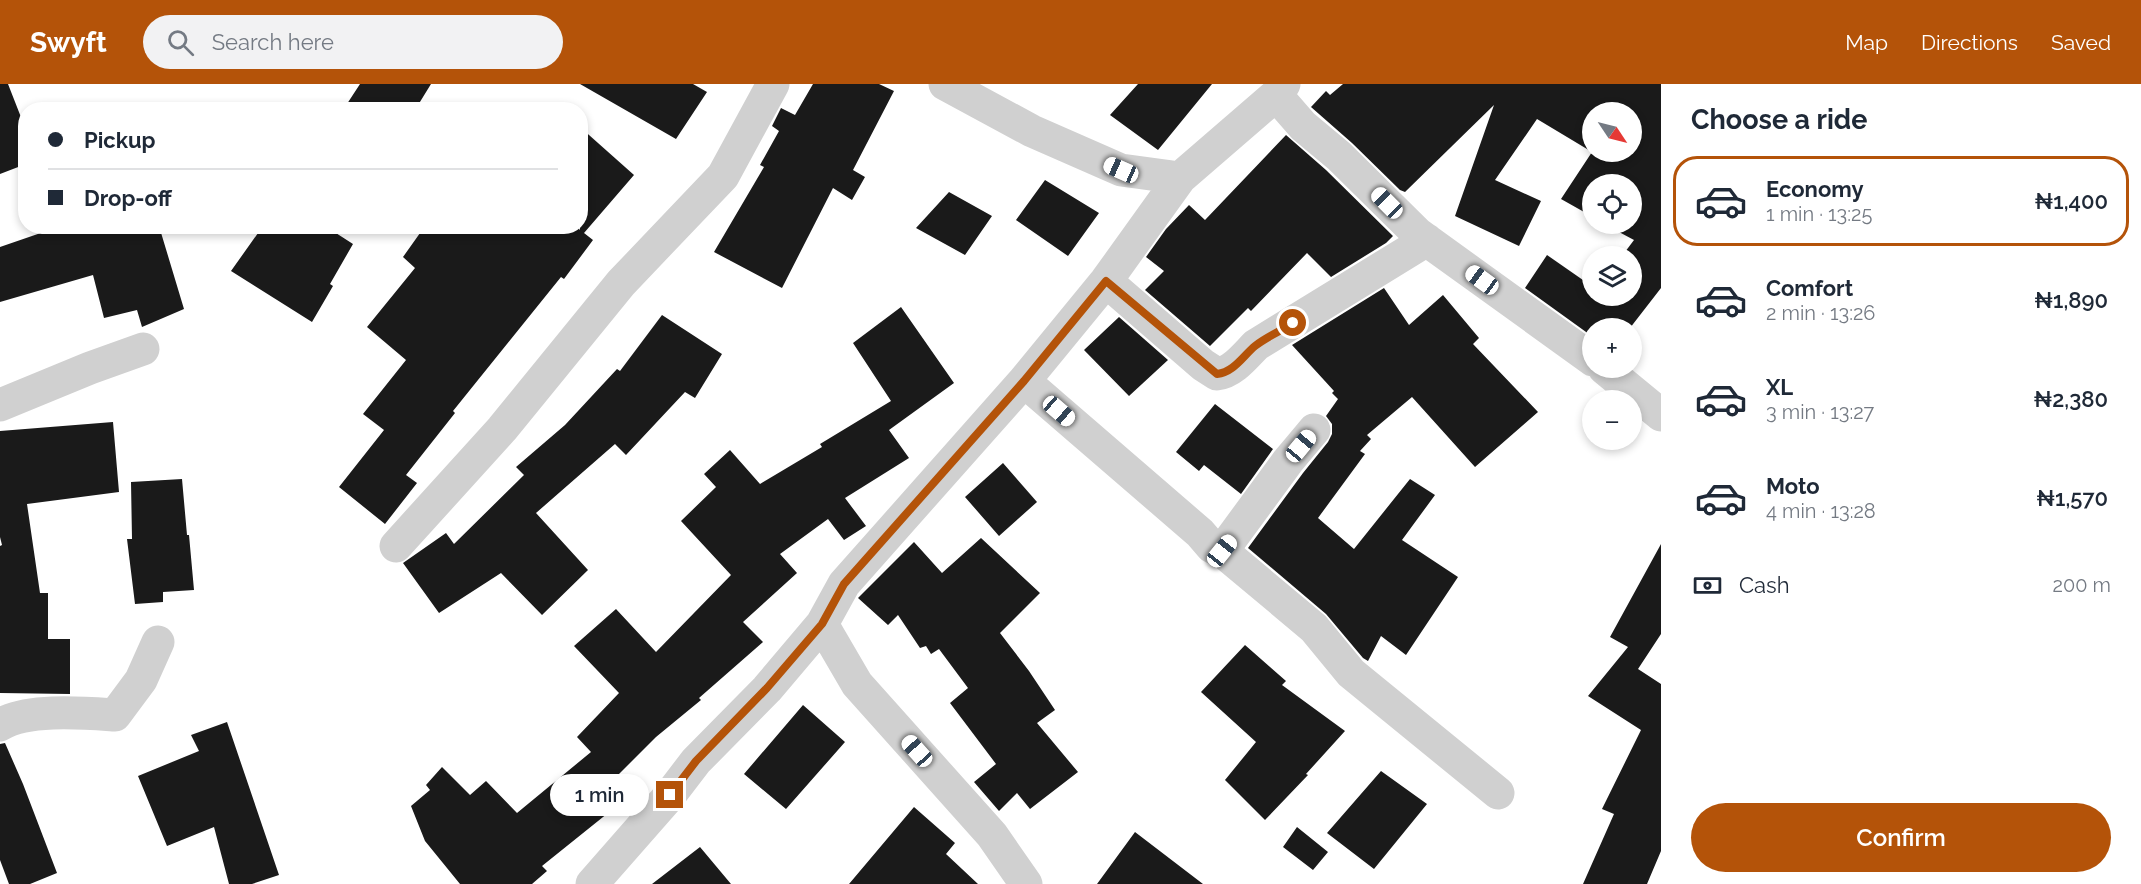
<!DOCTYPE html>
<meta charset="utf-8">
<style>
body{margin:0;font-family:Raleway,sans-serif;background:#f2f2f3;color:#1f2937;height:100vh;display:flex;flex-direction:column;font-size:22px;white-space:nowrap}
*{box-sizing:border-box;margin:0}
p{font-size:20px;color:#747a83}
.icon{flex:none;width:33px;height:33px;fill:none;stroke:currentColor;stroke-width:2;stroke-linecap:round;stroke-linejoin:round}
.map{position:relative;flex:1;overflow:hidden}
.side{display:flex;flex-direction:column;background:#fff;width:480px}
.side>*{flex:none}
.banner{position:absolute;left:18px;top:18px;width:570px;height:132px;border-radius:24px;box-shadow:0 3px 9px #0003;display:grid;align-content:center;height:132px;padding:0 30px;background:#fff}
.needle{width:39px;rotate:125deg}
.tools{position:absolute;left:1582px;top:18px;display:grid;gap:12px}
.tools a{display:grid;place-items:center;width:60px;height:60px;border-radius:50%;background:#fff;box-shadow:0 3px 9px #0003;font-size:30px}
.end{position:absolute;width:27px;height:27px;margin:-14px;border:8px solid #b45309;background:#fff;box-shadow:0 0 0 3px #fff}
.from{border-radius:50%}
.bubble{position:absolute;height:42px;border-radius:21px;background:#fff;box-shadow:0 3px 9px #0003;font-size:20px;font-weight:600;line-height:42px;text-align:center}
.car{position:absolute;width:18px;height:36px;margin:-18px -9px;border-radius:8px;box-shadow:0 0 4px 2px #0007;background:linear-gradient(#fff 24%,#345 0 40%,#fff 0 76%,#345 0 86%,#fff 0)}
.banner b{display:flex;align-items:center;gap:21px;height:57px;font-size:22px}
.banner b+b{border-top:2px solid #e0e1e3}
.banner i{width:15px;height:15px;background:#1f2937}
ul{padding:0;list-style:none}
li{display:flex;align-items:center;gap:18px;height:90px;margin:0 12px 9px;padding:0 18px;border:3px solid transparent;border-radius:24px}
li div{flex:1}
li b{display:block;font-size:22px}
li em{font-style:normal;font-weight:600}
li.selected{border-color:#b45309}
li>.icon{width:54px;height:54px;stroke-width:1.5}
h2{padding:0 30px;font-size:27px;line-height:72px}
.pay{display:flex;align-items:center;gap:15px;height:66px;padding:0 30px;font-size:22px}
.pay p{margin-inline-start:auto}
.primary-button{display:flex;gap:12px;margin-top:auto;padding:12px 30px}
.primary-button a{flex:1;height:69px;border-radius:36px;background:#b45309;color:#fff;font-size:24px;font-weight:600;line-height:69px;text-align:center}
header{display:flex;align-items:center;gap:36px;box-sizing:border-box;height:84px;padding:0 30px;background:#b45309;color:#fff}
header strong{font-size:28px}
nav{display:flex;gap:33px;margin-inline-start:auto;font-size:21px}
.search{width:420px;height:54px;background:#f2f2f3;display:flex;align-items:center;gap:15px;box-sizing:border-box;padding:0 21px;border-radius:33px;color:#747a83;font-size:22px}
main{display:flex;flex:1;min-height:0}
.map>svg:first-child{display:block}
</style>
<header>
<strong>Swyft</strong>
<div class="search"><svg class="icon" aria-label="search" viewBox="0 0 24 24"><circle cx="10" cy="10" r="6"/><path d="M15 15l6 6"/></svg>Search here</div>
<nav><a>Map</a><a>Directions</a><a>Saved</a></nav>
</header>
<main>
<div class="map">
<svg width="1661" height="800" viewBox="0 0 1661 800">
<rect width="100%" height="100%" fill="#fff"/>
<path fill="#1a1a1a" fill-rule="evenodd" d="M 0,0 L 8,0 L 26,46 L 26,80 L 0,90 Z
M 360,0 L 431,0 L 415,26 L 343,26 Z
M 580,0 L 693,0 L 707,8 L 676,55 Z
M 813,0 L 879,0 L 894,7 L 853,86 L 865,93 L 852,116 L 833,104 L 782,204 L 714,168 L 764,83 L 760,81 L 779,47 L 772,42 L 781,24 L 795,31 Z
M 1138,0 L 1212,0 L 1158,66 L 1110,31 Z
M 1343,0 L 1661,0 L 1661,204 L 1630,244 L 1593,244 L 1593,253 L 1525,204 L 1547,171 L 1593,203 L 1593,212 L 1632,212 L 1632,172 L 1622,172 L 1634,156 L 1604,140 L 1632,140 L 1632,100 L 1593,100 L 1593,133 L 1561,115 L 1592,68 L 1537,35 L 1495,96 L 1541,117 L 1519,162 L 1455,132 L 1494,21 L 1405,108 L 1400,106 L 1352,59 L 1311,23 L 1326,7 L 1330,11 ZM 1593,28 L 1632,28 L 1632,68 L 1593,68 Z
M 580,43 L 634,91 L 584,149 L 593,156 L 564,195 L 561,193 L 453,327 L 455,329 L 406,391 L 417,399 L 385,440 L 339,403 L 384,346 L 363,330 L 406,276 L 367,243 L 415,184 L 403,173 L 425,142 L 576,142 L 580,146 Z
M 1286,51 L 1326,86 L 1393,152 L 1386,159 L 1331,193 L 1307,169 L 1251,227 L 1248,224 L 1210,262 L 1145,206 L 1164,187 L 1146,173 L 1166,145 L 1189,121 L 1205,136 Z
M 1045,96 L 1099,129 L 1068,172 L 1016,136 Z
M 949,108 L 992,132 L 965,171 L 916,144 Z
M 61,142 L 159,142 L 184,225 L 142,243 L 137,226 L 104,234 L 93,191 L 0,218 L 0,163 Z
M 263,142 L 325,142 L 353,160 L 330,200 L 333,202 L 312,238 L 231,187 Z
M 1384,204 L 1409,241 L 1443,211 L 1479,254 L 1473,260 L 1538,328 L 1475,383 L 1412,313 L 1367,351 L 1371,355 L 1360,367 L 1365,370 L 1318,434 L 1354,465 L 1410,395 L 1435,411 L 1402,456 L 1458,493 L 1406,571 L 1381,552 L 1368,577 L 1363,574 L 1326,530 L 1248,464 L 1303,389 L 1328,358 L 1332,350 L 1332,340 L 1326,332 L 1338,315 L 1332,309 L 1334,307 L 1292,261 Z
M 901,223 L 954,299 L 889,346 L 909,374 L 845,414 L 866,442 L 844,456 L 828,435 L 780,470 L 797,489 L 743,538 L 763,558 L 699,614 L 701,616 L 656,653 L 594,715 L 608,729 L 542,782 L 547,787 L 532,800 L 460,800 L 425,757 L 411,722 L 430,706 L 426,701 L 442,683 L 470,711 L 486,697 L 517,729 L 591,668 L 577,653 L 619,609 L 574,562 L 616,525 L 656,568 L 731,491 L 681,437 L 716,403 L 704,390 L 730,366 L 760,400 L 822,363 L 820,360 L 891,317 L 853,259 Z
M 662,231 L 722,270 L 695,314 L 685,308 L 626,371 L 615,360 L 536,429 L 588,486 L 542,531 L 501,489 L 439,529 L 403,479 L 446,449 L 454,460 L 524,391 L 516,383 L 565,341 L 617,285 L 620,287 Z
M 1119,233 L 1168,276 L 1129,312 L 1084,266 Z
M 1215,320 L 1273,365 L 1241,410 L 1204,381 L 1199,387 L 1176,368 Z
M 113,338 L 119,408 L 27,420 L 40,509 L 48,509 L 48,555 L 70,555 L 70,610 L 0,609 L 0,462 L 2,461 L 0,453 L 0,347 Z
M 1003,379 L 1037,418 L 999,452 L 965,413 Z
M 182,395 L 187,451 L 189,451 L 194,506 L 163,508 L 163,518 L 135,520 L 127,455 L 132,455 L 131,398 Z
M 981,454 L 1040,509 L 1000,549 L 1029,587 L 1055,626 L 1037,639 L 1078,688 L 1030,725 L 1017,709 L 999,727 L 974,698 L 996,680 L 950,619 L 968,604 L 939,565 L 931,570 L 926,562 L 920,564 L 898,531 L 888,541 L 858,514 L 914,458 L 942,489 Z
M 1661,460 L 1661,550 L 1638,585 L 1661,600 L 1661,767 L 1647,800 L 1583,800 L 1614,730 L 1602,725 L 1641,646 L 1588,612 L 1628,563 L 1610,553 Z
M 1245,561 L 1286,597 L 1282,601 L 1345,647 L 1306,690 L 1308,691 L 1265,736 L 1225,696 L 1256,658 L 1201,608 Z
M 803,621 L 845,658 L 786,725 L 744,690 Z
M 227,638 L 279,791 L 252,800 L 229,800 L 214,743 L 167,762 L 138,692 L 199,667 L 191,651 Z
M 5,659 L 23,700 L 57,789 L 30,800 L 9,800 L 0,776 L 0,660 Z
M 1381,687 L 1427,720 L 1374,785 L 1327,749 Z
M 914,723 L 955,759 L 946,770 L 978,800 L 849,800 Z
M 1297,743 L 1328,768 L 1313,786 L 1283,763 Z
M 1135,748 L 1203,800 L 1097,800 Z
M 700,763 L 731,800 L 652,800 Z"/>
<g fill="none" stroke-linecap="round" stroke-linejoin="round">
<path stroke="#d0d0d0" stroke-width="33" d="M 945,0 L 1032,47 L 1121,86 L 1180,94
M 1276,11 L 1303,42 L 1339,72 L 1418,150 L 1593,276
M 1106,197 L 1203,281 L 1217,290 C 1233,288 1245,272 1256,261 L 1427,156
M 1604,284 L 1661,331
M 1024,297 L 1200,449 L 1212,463 L 1222,467 L 1314,544 L 1351,589 L 1498,709
M 0,321 L 90,284 L 143,265
M 396,462 L 502,345 L 621,199 L 723,92 L 773,0
M 1222,467 L 1288,377 L 1314,346
M 822,540 L 857,600 L 992,751 L 1026,800
M 0,641 C 26,624 85,629 115,631 L 141,596 L 158,558
M 592,800 L 670,711 L 696,677 L 767,605 L 822,540 L 844,500 L 1024,297 L 1106,197 L 1180,94 L 1276,11 L 1284,0"/>
</g>
<g fill="none" stroke-linecap="round" stroke-linejoin="round">
<path stroke="#b45309" stroke-width="8" d="M 670,711 L 696,677 L 767,604 L 822,540 L 844,500 L 1024,297 L 1106,197 L 1217,290 C 1234,288 1243,272 1255,262 C 1266,253 1281,247 1293,239"/>
</g>
</svg>
<div class="tools">
<a><svg class="needle" viewBox="-14 -14 28 28"><path d="M0-13l5 13h-10z" fill="#e53935"/><path d="M0 13l5-13h-10z" fill="#747a83"/></svg></a>
<a><svg class="icon" aria-label="locate" viewBox="0 0 24 24"><circle cx="12" cy="12" r="6"/><path d="M12 2v4M12 18v4M2 12h4M18 12h4"/></svg></a>
<a><svg class="icon" aria-label="layers" viewBox="0 0 24 24"><path d="M12 4l9 5-9 5-9-5zM3 14l9 5 9-5"/></svg></a>
<a>+</a>
<a>−</a>
</div>
<i class="end from" style="left:1293px;top:239px"></i>
<i class="end" style="left:670px;top:711px"></i>
<div class="bubble" style="left:550px;top:690px;width:99px">1 min</div>
<i class="car" style="left:1121px;top:86px;rotate:294deg"></i>
<i class="car" style="left:1387px;top:119px;rotate:315deg"></i>
<i class="car" style="left:1482px;top:196px;rotate:306deg"></i>
<i class="car" style="left:1059px;top:327px;rotate:131deg"></i>
<i class="car" style="left:1301px;top:362px;rotate:40deg"></i>
<i class="car" style="left:1222px;top:467px;rotate:39deg"></i>
<i class="car" style="left:917px;top:667px;rotate:318deg"></i>
<div class="banner">
<b><i class="from"></i>Pickup</b>
<b><i></i>Drop-off</b>
</div>
</div>
<section class="side">
<h2>Choose a ride</h2>
<ul>
<li class="selected"><svg class="icon" aria-label="car" viewBox="0 0 24 24"><path d="M5 17H2v-5l4-1 3-4h7l3 4 3 1v5h-3M9 17h6M6 11h13"/><circle cx="7" cy="17" r="2"/><circle cx="17" cy="17" r="2"/></svg><div><b>Economy</b><p>1 min · 13:25</p></div><em>₦1,400</em></li>
<li><svg class="icon" aria-label="car" viewBox="0 0 24 24"><path d="M5 17H2v-5l4-1 3-4h7l3 4 3 1v5h-3M9 17h6M6 11h13"/><circle cx="7" cy="17" r="2"/><circle cx="17" cy="17" r="2"/></svg><div><b>Comfort</b><p>2 min · 13:26</p></div><em>₦1,890</em></li>
<li><svg class="icon" aria-label="car" viewBox="0 0 24 24"><path d="M5 17H2v-5l4-1 3-4h7l3 4 3 1v5h-3M9 17h6M6 11h13"/><circle cx="7" cy="17" r="2"/><circle cx="17" cy="17" r="2"/></svg><div><b>XL</b><p>3 min · 13:27</p></div><em>₦2,380</em></li>
<li><svg class="icon" aria-label="car" viewBox="0 0 24 24"><path d="M5 17H2v-5l4-1 3-4h7l3 4 3 1v5h-3M9 17h6M6 11h13"/><circle cx="7" cy="17" r="2"/><circle cx="17" cy="17" r="2"/></svg><div><b>Moto</b><p>4 min · 13:28</p></div><em>₦1,570</em></li>
</ul>
<div class="pay"><svg class="icon" aria-label="cash" viewBox="0 0 24 24"><path d="M3 7h18v10H3z"/><circle cx="12" cy="12" r="2"/></svg>Cash<p>200 m</p></div>
<div class="primary-button"><a>Confirm</a></div>
</section>
</main>
